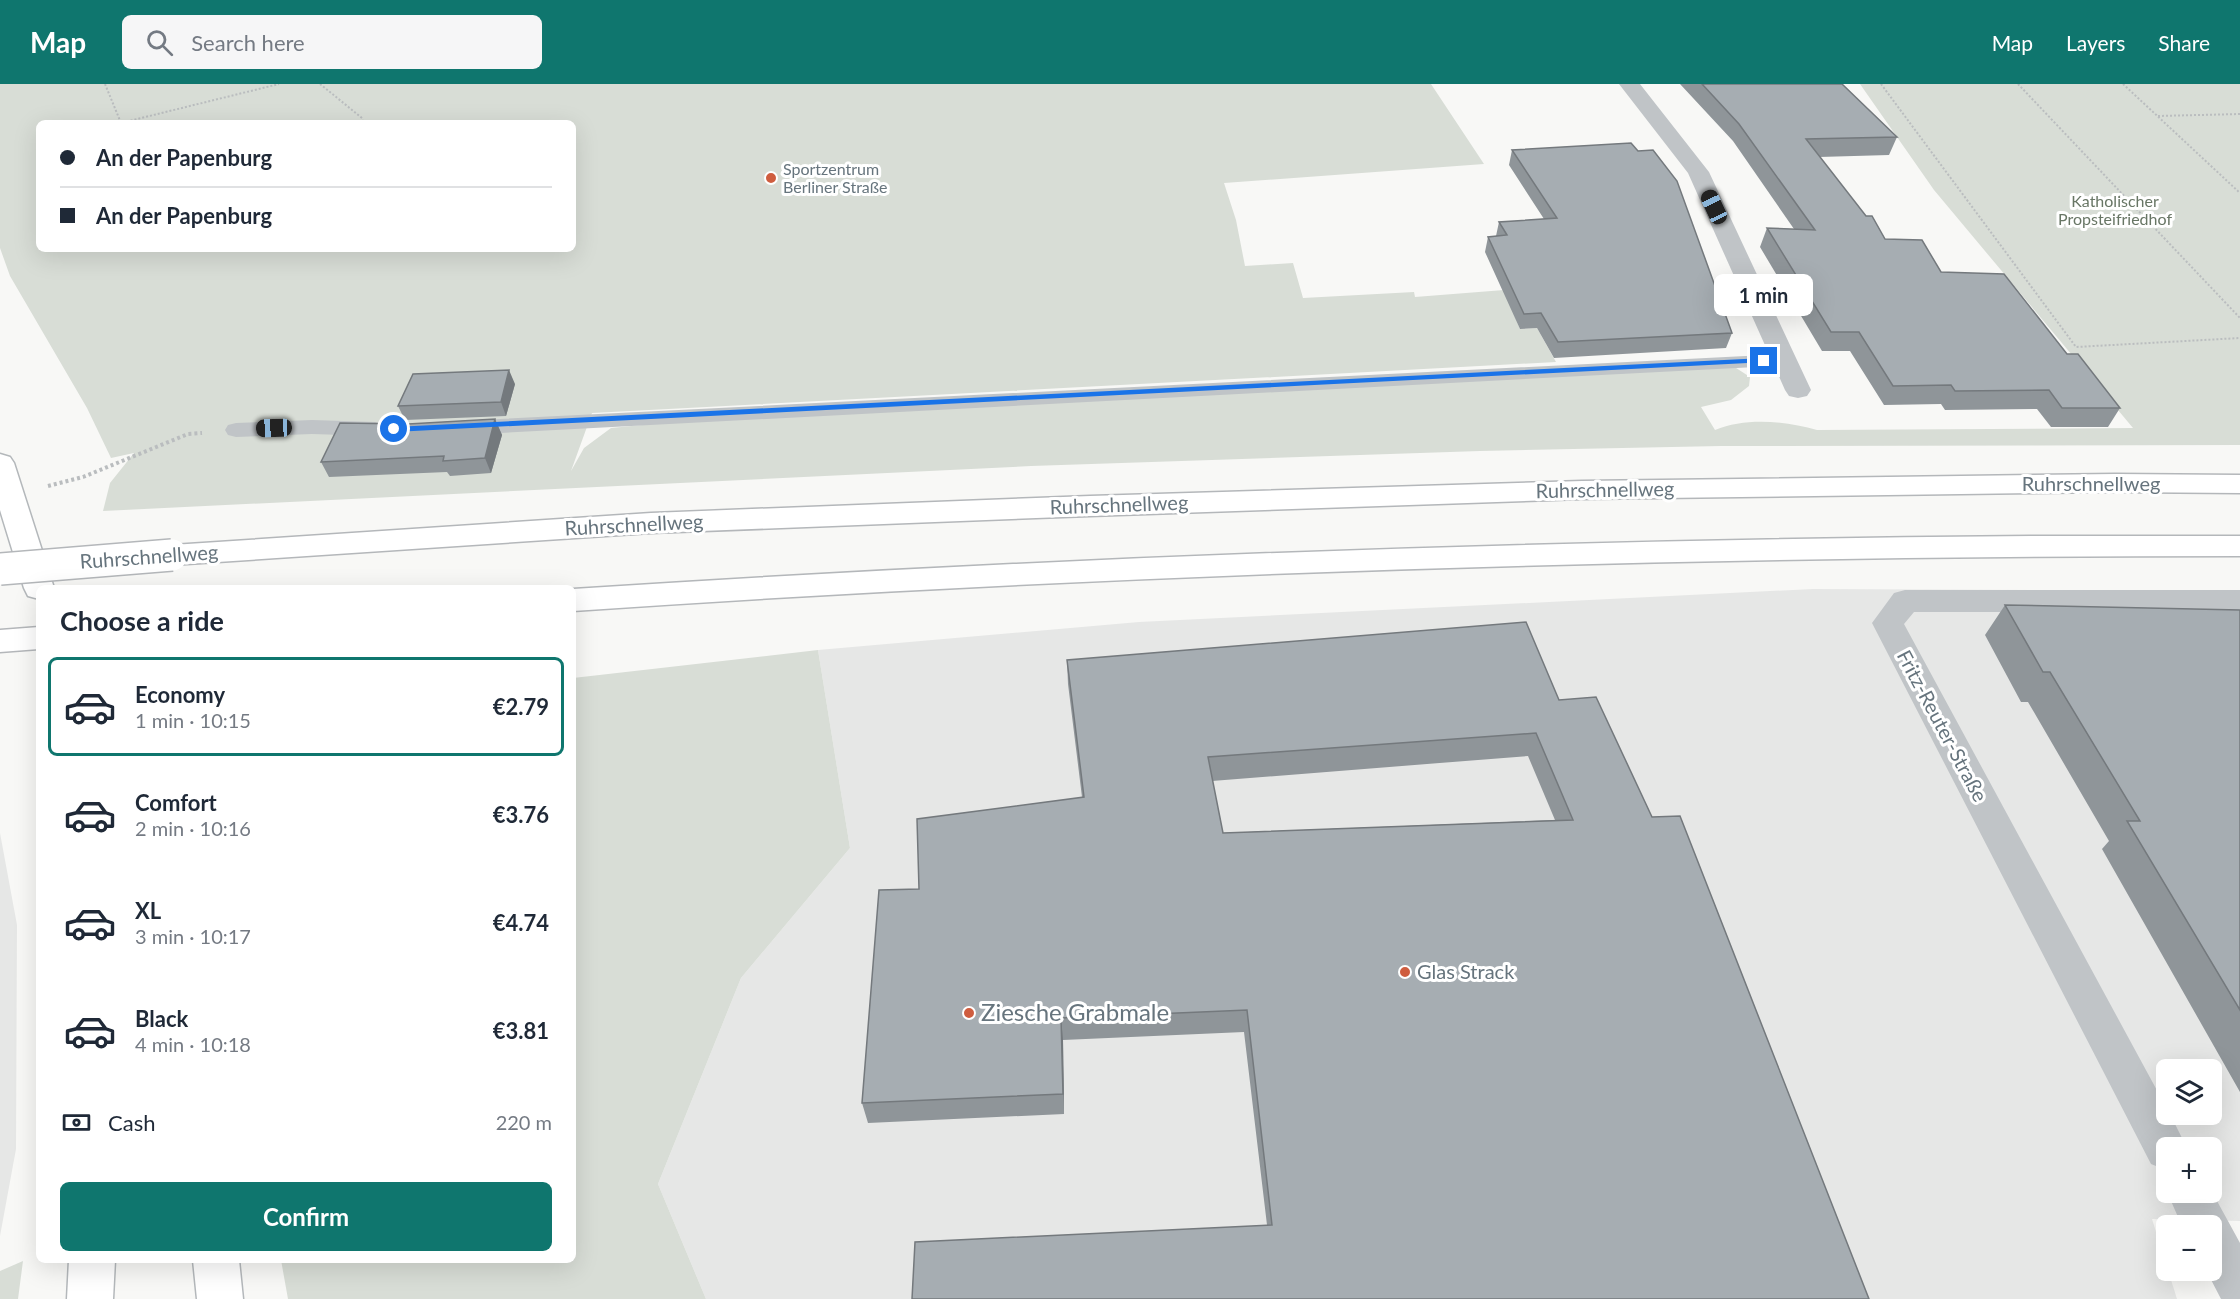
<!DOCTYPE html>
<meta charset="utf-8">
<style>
body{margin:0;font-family:Lato,sans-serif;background:#f6f6f7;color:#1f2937;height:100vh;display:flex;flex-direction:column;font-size:22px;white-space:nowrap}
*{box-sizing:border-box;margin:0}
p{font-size:20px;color:#747a83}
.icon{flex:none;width:33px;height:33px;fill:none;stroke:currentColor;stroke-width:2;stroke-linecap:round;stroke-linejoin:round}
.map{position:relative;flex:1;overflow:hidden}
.side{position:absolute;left:36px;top:501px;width:540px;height:678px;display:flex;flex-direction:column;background:#fff;border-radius:9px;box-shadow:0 6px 24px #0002}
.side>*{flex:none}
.banner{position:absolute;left:36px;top:36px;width:540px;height:132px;border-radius:9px;box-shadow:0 6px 24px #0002;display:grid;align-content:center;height:132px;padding:0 24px;background:#fff}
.controls{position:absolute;left:2156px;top:975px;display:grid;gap:12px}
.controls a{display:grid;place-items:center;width:66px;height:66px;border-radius:9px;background:#fff;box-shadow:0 6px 24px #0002;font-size:30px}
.end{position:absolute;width:27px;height:27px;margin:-14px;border:8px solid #1a73e8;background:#fff;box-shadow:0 0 0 3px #fff}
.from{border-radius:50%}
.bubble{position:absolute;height:42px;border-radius:9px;background:#fff;box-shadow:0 6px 24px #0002;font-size:20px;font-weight:700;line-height:42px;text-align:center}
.car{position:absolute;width:18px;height:36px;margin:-18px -9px;border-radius:8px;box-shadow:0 0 4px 2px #0007;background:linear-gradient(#222 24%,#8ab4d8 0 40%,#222 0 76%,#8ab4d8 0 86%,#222 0)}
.banner b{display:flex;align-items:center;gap:21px;height:57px;font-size:22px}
.banner b+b{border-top:2px solid #e0e1e3}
.banner i{width:15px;height:15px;background:#1f2937}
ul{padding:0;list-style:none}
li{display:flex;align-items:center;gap:18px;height:99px;margin:0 12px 9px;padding:0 12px;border:3px solid transparent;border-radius:9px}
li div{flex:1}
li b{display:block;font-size:22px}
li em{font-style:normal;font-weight:700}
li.current{border-color:#0f766e}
li>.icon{width:54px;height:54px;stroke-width:1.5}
h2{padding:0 24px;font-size:27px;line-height:72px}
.pay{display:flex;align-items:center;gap:15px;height:66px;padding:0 24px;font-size:22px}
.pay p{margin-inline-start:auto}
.cta{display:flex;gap:12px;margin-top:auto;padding:12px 24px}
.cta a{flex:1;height:69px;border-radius:9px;background:#0f766e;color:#fff;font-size:24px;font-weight:700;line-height:69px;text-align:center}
header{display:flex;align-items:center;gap:36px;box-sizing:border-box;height:84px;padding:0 30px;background:#0f766e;color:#fff}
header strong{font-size:28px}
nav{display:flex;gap:33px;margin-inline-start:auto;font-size:21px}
.search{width:420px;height:54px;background:#f6f6f7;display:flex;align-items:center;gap:15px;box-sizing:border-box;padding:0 21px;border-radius:9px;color:#747a83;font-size:22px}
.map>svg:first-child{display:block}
</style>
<header>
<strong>Map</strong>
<div class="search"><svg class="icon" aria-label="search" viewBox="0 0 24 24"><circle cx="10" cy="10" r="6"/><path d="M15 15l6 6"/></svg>Search here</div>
<nav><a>Map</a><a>Layers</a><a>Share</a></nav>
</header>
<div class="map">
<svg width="2240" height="1215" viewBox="0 0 2240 1215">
<rect width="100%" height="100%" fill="#f8f8f6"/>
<path fill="#e6e7e6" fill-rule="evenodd" d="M 1813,505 L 2240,507 L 2240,1137 L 2152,1135 L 2177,1215 L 706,1215 L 658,1100 L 741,894 L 850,764 L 818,566 L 1139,538 ZM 2166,986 L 2211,986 L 2211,1030 L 2166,1030 ZM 2166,1064 L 2211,1064 L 2211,1108 L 2166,1108 Z
M 0,749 L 17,841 L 16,1065 L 0,1152 Z"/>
<path fill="#d8ddd6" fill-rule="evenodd" d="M 0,0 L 1431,0 L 1484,80 L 1224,99 L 1236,136 L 1245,182 L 1293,179 L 1303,214 L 1414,208 L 1415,213 L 1504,206 L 1520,245 L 1537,244 L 1556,278 L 592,329 L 571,387 L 584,364 L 611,344 L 757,330 L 1733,282 L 1750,293 L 1749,302 L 1731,316 L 1701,323 L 1715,346 C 1746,333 1785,337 1817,346 L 2133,344 L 1934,106 L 1860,0 L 2240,0 L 2240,361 L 1721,362 L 1480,367 L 1031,382 L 103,427 L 110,399 L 134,369 L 111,374 L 87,324 L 10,192 L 0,164 ZM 39,39 L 573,39 L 573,165 L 39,165 Z
M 818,566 L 850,764 L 741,894 L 658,1100 L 706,1215 L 288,1215 L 281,1176 L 573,1176 L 573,594 Z
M 23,1177 L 18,1215 L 0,1215 L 0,1187 Z"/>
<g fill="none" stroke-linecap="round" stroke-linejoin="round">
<defs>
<path id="primary" d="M 0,370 L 10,373 L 14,379 L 54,504 L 39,504 L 39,515 L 28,512 L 24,504 L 0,426 Z
M 69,1176 L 115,1176 L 113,1215 L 67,1215 Z
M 193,1176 L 239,1176 L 243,1215 L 197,1215 Z"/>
<path id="highway" d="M 2115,390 L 2240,391 L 2240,409 L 2115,408 L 1582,415 L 1090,432 L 651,449 L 172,481 L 161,478 L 157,471 L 161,464 L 172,461 L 651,429 L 1090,412 L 1582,397 Z
M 2031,452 L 2240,452 L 2240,472 C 1683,472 1128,489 573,527 L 573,505 C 1059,473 1545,456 2031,452 Z
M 39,543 L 39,565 L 0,568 L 0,546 Z"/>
</defs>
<use href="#primary" stroke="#b4b8bb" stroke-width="3"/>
<use href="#highway" stroke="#b4b7ba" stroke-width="3"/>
<path stroke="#babdbf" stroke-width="2" stroke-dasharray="2 2" stroke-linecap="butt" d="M 105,0 L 121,39 L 279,0
M 320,0 L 362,34 L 363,39
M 1881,0 L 2076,263 L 2240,254
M 2018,0 L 2240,234
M 2123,0 L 2240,109
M 2158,32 L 2240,30"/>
<path stroke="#babdbf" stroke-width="4" stroke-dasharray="3 3" stroke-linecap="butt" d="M 48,402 L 83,393 L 188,350 L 202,349"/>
<path fill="#c0c4c7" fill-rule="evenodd" d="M 1784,270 L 1792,271 L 1795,276 L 1792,281 L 461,351 L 453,349 L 450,344 L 453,339 L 461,337 Z
M 312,336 L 375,338 L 383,340 L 386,345 L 383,350 L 375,352 L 312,350 L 236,353 L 228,351 L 225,346 L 228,341 L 236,339 Z"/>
<path fill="#c0c4c7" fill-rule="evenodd" d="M 1619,0 L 1640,0 L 1709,88 L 1811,306 L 1807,312 L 1798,314 L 1789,312 L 1785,306 L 1688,89 Z
M 1905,506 L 2240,506 L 2240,528 L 1914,528 L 1904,540 L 2166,1023 L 2166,1030 L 2170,1030 L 2187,1064 L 2166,1064 L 2166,1086 L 2151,1080 L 1872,539 L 1894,509 Z
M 2211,1106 L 2240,1159 L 2240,1215 L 2221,1215 L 2206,1186 L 2211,1186 L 2211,1142 L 2182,1142 L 2167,1108 L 2211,1108 Z"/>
<use href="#primary" fill="#fff" fill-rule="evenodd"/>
<use href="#highway" fill="#fff" fill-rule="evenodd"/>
<defs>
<path id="highway-bridge" d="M 0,485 L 172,471"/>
</defs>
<use href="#highway-bridge" stroke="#b4b7ba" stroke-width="34" stroke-linecap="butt"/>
<use href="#highway-bridge" stroke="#fff" stroke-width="31"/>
</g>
<path fill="#8f9599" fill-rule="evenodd" d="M 1680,0 L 1842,0 L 1897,53 L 1889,71 L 1819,73 L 1866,132 L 1885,155 L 1941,188 L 2067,270 L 2120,324 L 2108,343 L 2051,343 L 2037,325 L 1945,326 L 1941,320 L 1884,321 L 1850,267 L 1822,267 L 1760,163 L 1767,144 L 1794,145 L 1733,57 Z
M 1512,66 L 1732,249 L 1726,264 L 1554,274 L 1537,244 L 1520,245 L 1485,168 L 1488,153 L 1496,152 L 1499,138 L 1544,135 L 1509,81 Z
M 515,300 L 506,332 L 405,336 L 398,322 Z
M 495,335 L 502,351 L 491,389 L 450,392 L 447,388 L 329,393 L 321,378 L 408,340 Z
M 2005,521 L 2240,526 L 2240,1008 L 2102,765 L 2109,757 L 2028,618 L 2021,618 L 1985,551 Z
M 1067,576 L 1559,616 L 1869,1215 L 1267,1141 L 1244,948 L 1063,956 L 1064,1030 L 868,1039 L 862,1019 L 919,805 L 1082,713 L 1068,600 ZM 1528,672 L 1555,736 L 1223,749 L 1212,697 Z"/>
<path fill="#74797d" d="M 509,286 L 515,300 L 506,332 L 501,318 Z
M 495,335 L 502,351 L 491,389 L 485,374 Z
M 1061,934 L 1063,956 L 1064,1030 L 1063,1010 Z"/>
<path fill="#a6adb2" stroke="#74797d" stroke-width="1.5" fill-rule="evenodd" d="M 1702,0 L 1842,0 L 1897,53 L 1806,55 L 1866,132 L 1872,132 L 1885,155 L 1922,156 L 1941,188 L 2004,190 L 2067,270 L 2078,270 L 2120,324 L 2062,324 L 2049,306 L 1955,307 L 1951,301 L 1893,302 L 1859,248 L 1831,248 L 1767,144 L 1815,146 L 1739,40 Z
M 1631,59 L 1638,67 L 1653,66 L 1677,97 L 1732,249 L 1558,258 L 1541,229 L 1524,230 L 1488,153 L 1507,151 L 1499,138 L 1557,134 L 1512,66 Z
M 509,286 L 501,318 L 398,322 L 413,290 Z
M 495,335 L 485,374 L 443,377 L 444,372 L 321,378 L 340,339 L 408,340 Z
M 2005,521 L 2240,526 L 2240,926 L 2127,737 L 2140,737 L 2050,588 L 2043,588 Z
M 1526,538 L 1559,616 L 1596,613 L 1652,733 L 1680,732 L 1869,1215 L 912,1215 L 915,1158 L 1272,1141 L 1247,926 L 1061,934 L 1063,1010 L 862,1019 L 879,806 L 919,805 L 917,735 L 1084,713 L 1067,576 ZM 1536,649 L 1573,736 L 1223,749 L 1208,673 Z"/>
<path fill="#1a73e8" d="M 1764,274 L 1767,278 L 394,348 L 390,345 L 394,343 Z"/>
<g fill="#cf5d3f" stroke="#fff" stroke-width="2">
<circle cx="771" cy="94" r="6"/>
<circle cx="1405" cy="888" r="6"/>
<circle cx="969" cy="929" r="6"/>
</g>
<g text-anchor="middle" stroke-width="6" stroke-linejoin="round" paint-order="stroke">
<g font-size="16" fill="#66747d" stroke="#fff" text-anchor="start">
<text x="783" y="91">Sportzentrum<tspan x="783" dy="18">Berliner Straße</tspan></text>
</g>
<g font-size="16" fill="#687665" stroke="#fff">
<text x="2115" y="123">Katholischer<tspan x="2115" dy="18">Propsteifriedhof</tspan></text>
</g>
<g font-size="20" fill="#66747d" stroke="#fff">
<text x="2091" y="407">Ruhrschnellweg</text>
<text transform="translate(1605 406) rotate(-1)" y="7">Ruhrschnellweg</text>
<text transform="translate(1119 421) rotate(-2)" y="7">Ruhrschnellweg</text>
<text transform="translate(634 441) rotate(-3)" y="7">Ruhrschnellweg</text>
<text transform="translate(149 473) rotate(-4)" y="7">Ruhrschnellweg</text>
<text transform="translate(1942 642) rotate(62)" y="7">Fritz-Reuter-Straße</text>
</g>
<g font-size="20" fill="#66747d" stroke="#fff" text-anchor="start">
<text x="1417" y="895">Glas Strack</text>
</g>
<g font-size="24" fill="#66747d" stroke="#fff" text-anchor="start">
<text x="981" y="937">Ziesche Grabmale</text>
</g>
</g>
</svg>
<div class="controls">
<a><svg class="icon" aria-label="layers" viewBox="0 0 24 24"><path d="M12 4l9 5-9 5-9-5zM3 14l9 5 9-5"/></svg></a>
<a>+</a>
<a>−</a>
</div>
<i class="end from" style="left:394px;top:345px"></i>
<i class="end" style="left:1764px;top:277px"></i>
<div class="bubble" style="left:1714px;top:190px;width:99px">1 min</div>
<i class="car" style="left:1714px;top:123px;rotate:335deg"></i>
<i class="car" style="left:274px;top:344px;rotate:268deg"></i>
<div class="banner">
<b><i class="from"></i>An der Papenburg</b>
<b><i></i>An der Papenburg</b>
</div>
<section class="side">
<h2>Choose a ride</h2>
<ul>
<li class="current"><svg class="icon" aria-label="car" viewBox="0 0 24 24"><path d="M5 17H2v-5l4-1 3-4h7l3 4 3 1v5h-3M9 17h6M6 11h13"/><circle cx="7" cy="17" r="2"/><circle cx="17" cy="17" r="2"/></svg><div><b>Economy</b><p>1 min · 10:15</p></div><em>€2.79</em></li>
<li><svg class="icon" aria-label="car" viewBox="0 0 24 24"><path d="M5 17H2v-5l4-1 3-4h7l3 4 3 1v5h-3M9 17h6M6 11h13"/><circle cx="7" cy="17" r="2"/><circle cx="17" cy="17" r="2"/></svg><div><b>Comfort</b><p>2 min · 10:16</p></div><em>€3.76</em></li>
<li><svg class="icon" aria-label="car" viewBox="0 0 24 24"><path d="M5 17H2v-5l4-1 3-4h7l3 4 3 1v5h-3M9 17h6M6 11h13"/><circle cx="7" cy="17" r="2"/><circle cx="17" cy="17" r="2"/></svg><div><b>XL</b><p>3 min · 10:17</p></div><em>€4.74</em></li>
<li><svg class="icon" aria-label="car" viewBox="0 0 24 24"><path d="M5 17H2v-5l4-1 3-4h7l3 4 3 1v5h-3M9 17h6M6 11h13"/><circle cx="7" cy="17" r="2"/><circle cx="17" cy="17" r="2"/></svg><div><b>Black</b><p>4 min · 10:18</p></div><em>€3.81</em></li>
</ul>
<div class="pay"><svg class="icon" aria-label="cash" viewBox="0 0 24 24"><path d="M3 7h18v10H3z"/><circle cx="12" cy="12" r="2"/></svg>Cash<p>220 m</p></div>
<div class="cta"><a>Confirm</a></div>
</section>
</div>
